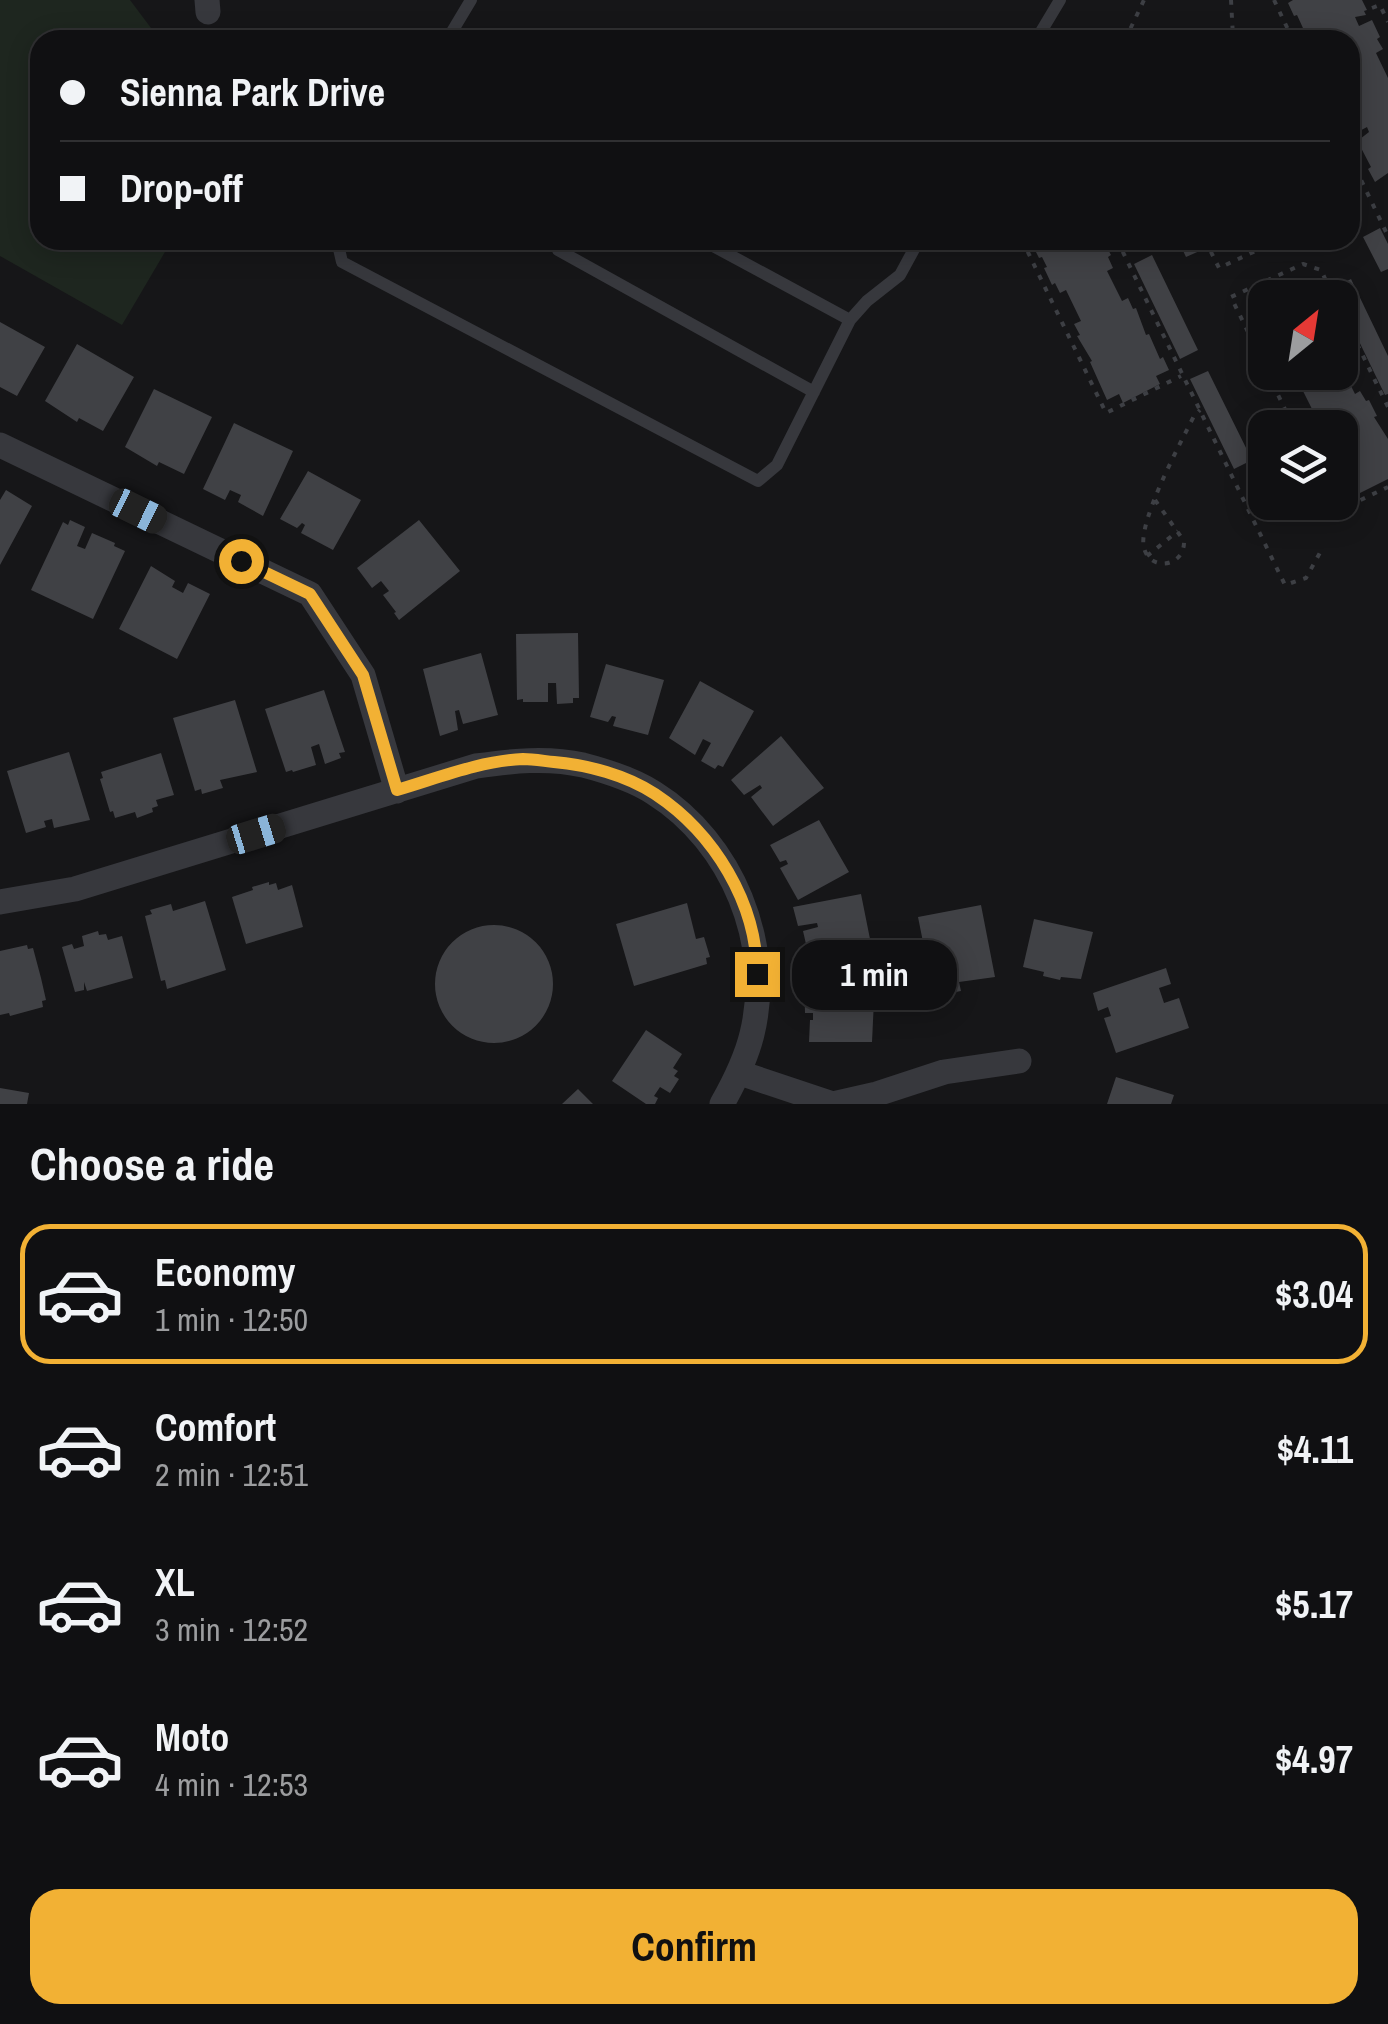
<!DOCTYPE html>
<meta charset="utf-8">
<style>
body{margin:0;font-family:"Archivo Narrow",sans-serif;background:#1e1e20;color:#f1f3f6;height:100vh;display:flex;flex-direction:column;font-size:38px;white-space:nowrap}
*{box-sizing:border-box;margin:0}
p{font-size:32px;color:#9c9d9f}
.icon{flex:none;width:55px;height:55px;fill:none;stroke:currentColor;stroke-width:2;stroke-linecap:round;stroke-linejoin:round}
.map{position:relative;height:1104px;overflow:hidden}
.sheet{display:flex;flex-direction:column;background:#101012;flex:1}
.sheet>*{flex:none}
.banner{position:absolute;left:30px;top:30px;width:1330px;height:220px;border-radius:30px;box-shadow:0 5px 25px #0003,0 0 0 2px #303032;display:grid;align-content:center;height:220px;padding:0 30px;background:#101012}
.needle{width:65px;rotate:30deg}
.tools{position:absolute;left:1248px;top:280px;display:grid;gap:20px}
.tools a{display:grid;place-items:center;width:110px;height:110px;border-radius:20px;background:#101012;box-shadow:0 5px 25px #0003,0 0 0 2px #303032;font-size:50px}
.end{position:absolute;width:45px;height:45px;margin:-22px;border:12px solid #f2b134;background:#111;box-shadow:0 0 0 5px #111}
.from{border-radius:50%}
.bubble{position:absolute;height:70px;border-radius:30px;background:#101012;box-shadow:0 5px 25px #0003,0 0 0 2px #303032;font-size:32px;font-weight:700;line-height:70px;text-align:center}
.car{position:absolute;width:30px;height:60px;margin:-30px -15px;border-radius:12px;box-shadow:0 0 8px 2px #0007;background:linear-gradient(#222 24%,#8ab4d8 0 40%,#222 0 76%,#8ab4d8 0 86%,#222 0)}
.banner b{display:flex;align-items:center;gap:35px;height:95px;font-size:38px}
.banner b+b{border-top:2px solid #303032}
.banner i{width:25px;height:25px;background:#f1f3f6}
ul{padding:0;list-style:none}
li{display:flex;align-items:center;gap:30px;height:140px;margin:0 20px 15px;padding:0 10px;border:5px solid transparent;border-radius:30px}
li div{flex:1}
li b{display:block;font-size:38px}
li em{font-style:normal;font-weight:700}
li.on{border-color:#f2b134}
li>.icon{width:90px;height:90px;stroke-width:1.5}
h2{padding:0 30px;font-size:45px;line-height:120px}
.primary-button{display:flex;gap:20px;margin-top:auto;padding:20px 30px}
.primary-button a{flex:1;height:115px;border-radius:30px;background:#f2b134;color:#111;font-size:40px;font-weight:700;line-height:115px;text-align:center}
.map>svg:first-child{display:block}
</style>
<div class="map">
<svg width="1388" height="1104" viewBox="0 0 1388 1104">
<rect width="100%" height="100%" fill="#161618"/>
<path fill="#1e261f" d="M 0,0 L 130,0 L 160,40 L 40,40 L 40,240 L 172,240 L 122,325 L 0,256 Z"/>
<path fill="#404145" d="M 1293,0 L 1362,0 L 1367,10 L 1364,11 L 1366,15 L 1355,17 L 1359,26 L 1372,20 L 1380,37 L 1377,39 L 1383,49 L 1376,53 L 1388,78 L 1388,173 L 1375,182 L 1368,169 L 1371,167 L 1359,144 L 1362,143 L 1360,139 L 1369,132 L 1367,127 L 1354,134 L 1350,125 L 1350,40 L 1324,40 L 1321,34 L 1313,40 L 1311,37 L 1308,39 L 1297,15 L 1294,16 L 1288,3 Z
M 1380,228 L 1388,244 L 1388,269 L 1381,272 L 1363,237 Z
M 1030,240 L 1103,240 L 1111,255 L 1108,257 L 1113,268 L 1107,271 L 1122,301 L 1128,298 L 1133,309 L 1136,308 L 1146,335 L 1149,334 L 1160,359 L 1163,357 L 1169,370 L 1156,376 L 1160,384 L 1123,403 L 1119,394 L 1107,400 L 1090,362 L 1092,361 L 1077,336 L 1080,335 L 1074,324 L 1081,321 L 1066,290 L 1060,293 L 1055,283 L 1052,285 L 1044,268 L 1047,267 L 1042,257 L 1039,258 Z
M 1178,240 L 1200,240 L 1204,249 L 1186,257 Z
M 1152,255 L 1198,350 L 1180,359 L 1134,264 Z
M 1351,279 L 1388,356 L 1388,394 L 1385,395 L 1340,302 L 1340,298 L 1338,298 L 1333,288 Z
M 1299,280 L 1303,289 L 1316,283 L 1322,296 L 1265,298 L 1265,336 L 1251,314 L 1264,307 L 1260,300 Z
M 0,322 L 45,347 L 17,396 L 0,387 Z
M 77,344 L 134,377 L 103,431 L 79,418 L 77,422 L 45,401 Z
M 1340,364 L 1355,394 L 1360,391 L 1366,401 L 1369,400 L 1377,416 L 1374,417 L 1388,439 L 1388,479 L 1356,495 L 1352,487 L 1340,493 L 1340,428 L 1312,428 L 1307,416 L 1314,413 L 1299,383 L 1293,386 L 1283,372 L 1340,372 Z
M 1208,371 L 1252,460 L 1234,469 L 1190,379 Z
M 154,389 L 212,417 L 184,474 L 159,462 L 157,466 L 125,447 Z
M 234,423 L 293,451 L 263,516 L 238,502 L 241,495 L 230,490 L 225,500 L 203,489 Z
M 308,471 L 361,500 L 333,550 L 301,533 L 305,525 L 302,523 L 297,528 L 280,519 Z
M 6,490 L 32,506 L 0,565 L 0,500 Z
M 70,520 L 85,527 L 77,546 L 85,549 L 92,533 L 115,543 L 114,546 L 125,551 L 93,619 L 31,590 L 63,522 L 68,525 Z
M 419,520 L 460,571 L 399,620 L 394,613 L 396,612 L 383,595 L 389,591 L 381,581 L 372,588 L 357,568 Z
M 151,566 L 175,581 L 172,587 L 183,593 L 188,583 L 210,594 L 177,659 L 119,629 Z
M 578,633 L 579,698 L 573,698 L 573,703 L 557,704 L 556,683 L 548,683 L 548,702 L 523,702 L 523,699 L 517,700 L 516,634 Z
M 481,653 L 498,715 L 463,724 L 459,710 L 455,711 L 458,730 L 440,736 L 423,669 Z
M 606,664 L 664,680 L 648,735 L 613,726 L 616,717 L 612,716 L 608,722 L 590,717 Z
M 700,681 L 754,711 L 723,767 L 718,765 L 715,769 L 701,761 L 711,743 L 703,739 L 695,755 L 669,738 Z
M 324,690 L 345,752 L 339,753 L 341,758 L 325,764 L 319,744 L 311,747 L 316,765 L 293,772 L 292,770 L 286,772 L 265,709 Z
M 235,700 L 257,772 L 220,780 L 223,788 L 202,794 L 201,789 L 195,791 L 173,718 Z
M 781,736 L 824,788 L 773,826 L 751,797 L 762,788 L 760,785 L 744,795 L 731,780 Z
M 69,752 L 90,820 L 54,828 L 52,819 L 44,821 L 46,827 L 26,833 L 7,771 Z
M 161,753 L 174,795 L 156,800 L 158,806 L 152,808 L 153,812 L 137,818 L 135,812 L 115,818 L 113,811 L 110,812 L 100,779 L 103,778 L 101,772 Z
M 819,820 L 849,872 L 798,900 L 780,868 L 788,864 L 786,860 L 780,862 L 770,845 Z
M 269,882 L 269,885 L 276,883 L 278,890 L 292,885 L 303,927 L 246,944 L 232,897 L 253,890 L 252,887 Z
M 861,894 L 873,954 L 811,966 L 803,931 L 818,927 L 817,923 L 798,926 L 793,907 Z
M 205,901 L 226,970 L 167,989 L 165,980 L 161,981 L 145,916 L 152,914 L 150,910 L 171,904 L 173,911 Z
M 687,903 L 696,939 L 704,937 L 710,957 L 706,958 L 707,964 L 634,986 L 616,924 Z
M 981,905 L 995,977 L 959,982 L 961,991 L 940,995 L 940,991 L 933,992 L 918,917 Z
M 1034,919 L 1093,932 L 1081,979 L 1061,977 L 1060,980 L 1043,976 L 1044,972 L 1023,967 Z
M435 984a59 59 0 1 1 118 0a59 59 0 1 1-118 0Z
M 98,931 L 99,935 L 106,934 L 108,940 L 122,936 L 133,978 L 87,991 L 84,982 L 84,990 L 75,992 L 62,947 L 72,944 L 74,949 L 84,946 L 82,936 Z
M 27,945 L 28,949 L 33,948 L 41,978 L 46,1000 L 42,1001 L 43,1007 L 10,1016 L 9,1013 L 0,1015 L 0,951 Z
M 1166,968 L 1171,984 L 1159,988 L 1164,1003 L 1179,998 L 1189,1028 L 1116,1053 L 1104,1018 L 1111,1016 L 1108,1007 L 1098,1011 L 1093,993 Z
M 804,977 L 875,979 L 872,1042 L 809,1042 L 810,1020 L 813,1020 L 813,1013 L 805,1013 Z
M 646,1030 L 682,1054 L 673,1068 L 678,1071 L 674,1076 L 679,1079 L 670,1093 L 660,1087 L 654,1096 L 658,1098 L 655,1104 L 646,1104 L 612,1081 Z
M 1116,1077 L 1174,1095 L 1171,1104 L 1107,1104 Z
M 0,1088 L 29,1093 L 27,1104 L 0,1104 Z
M 578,1089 L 593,1104 L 562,1104 Z"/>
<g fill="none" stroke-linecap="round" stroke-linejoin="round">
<path stroke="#3d3f44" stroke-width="4" stroke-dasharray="5 8" stroke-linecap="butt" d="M 1274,0 L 1293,40
M 1372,8 L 1380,5 L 1388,22
M 1125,40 L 1144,0
M 1155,40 L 1176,30 L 1199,33 L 1203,40
M 1227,40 L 1233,37 L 1231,0
M 1350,157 L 1388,236
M 1022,240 L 1106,413 L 1181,376
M 1117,240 L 1285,585 L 1306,578 L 1322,549
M 1205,240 L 1219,268 L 1279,240
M 1340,309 L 1388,407
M 1265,367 L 1231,297 L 1303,264 L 1321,270 L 1334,298
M 1267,372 L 1294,428
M 1155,500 L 1184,541 C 1185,567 1150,572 1144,548 C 1137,523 1181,442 1194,416 L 1200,410
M 1331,502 L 1335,512 L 1388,487
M 1147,556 L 1178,531"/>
<path stroke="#37383d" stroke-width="12" d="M 447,40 L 471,0
M 1036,40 L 1060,0
M 337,240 L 342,262 L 758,481 L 777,465 L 850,320 L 867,301 L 900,275 L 919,240
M 702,240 L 850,320
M 558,250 L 814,392"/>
<path stroke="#37383d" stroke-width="25" d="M 207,0 L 208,12
M 0,445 L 310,594 L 363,675 L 397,791
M 0,902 L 75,889 L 476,766 C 512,761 547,757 583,765 C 606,771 634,780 654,793 C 732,842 774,944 752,1034 C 746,1059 735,1081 722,1104
M 740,1073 L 833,1104 L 877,1094 L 944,1072 L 1019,1061"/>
</g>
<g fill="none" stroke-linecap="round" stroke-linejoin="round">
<path stroke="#f2b134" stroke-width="12" d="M 241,561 L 310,594 L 363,675 L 397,790 C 438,778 480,761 523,759 C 533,759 544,761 554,762 C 588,765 626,775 655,794 C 714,833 757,903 757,974"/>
</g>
</svg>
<div class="tools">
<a><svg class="needle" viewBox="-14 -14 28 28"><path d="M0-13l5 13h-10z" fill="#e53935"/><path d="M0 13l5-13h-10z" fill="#9c9d9f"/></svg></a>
<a><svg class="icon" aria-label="layers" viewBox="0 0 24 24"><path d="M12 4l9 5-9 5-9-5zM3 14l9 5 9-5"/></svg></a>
</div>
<i class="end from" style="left:241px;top:561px"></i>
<i class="end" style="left:757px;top:974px"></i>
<div class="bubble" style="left:792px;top:940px;width:165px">1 min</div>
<i class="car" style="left:138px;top:511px;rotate:116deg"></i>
<i class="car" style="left:256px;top:834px;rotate:73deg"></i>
<div class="banner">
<b><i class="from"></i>Sienna Park Drive</b>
<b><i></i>Drop-off</b>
</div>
</div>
<section class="sheet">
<h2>Choose a ride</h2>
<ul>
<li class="on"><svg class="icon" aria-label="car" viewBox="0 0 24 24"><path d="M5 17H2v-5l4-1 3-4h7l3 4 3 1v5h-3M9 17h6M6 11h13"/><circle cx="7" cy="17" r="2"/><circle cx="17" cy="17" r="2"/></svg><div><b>Economy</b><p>1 min · 12:50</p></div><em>$3.04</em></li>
<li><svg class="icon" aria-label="car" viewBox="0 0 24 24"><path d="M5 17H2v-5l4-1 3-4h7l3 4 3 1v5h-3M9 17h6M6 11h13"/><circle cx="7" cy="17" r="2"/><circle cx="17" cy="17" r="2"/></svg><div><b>Comfort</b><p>2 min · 12:51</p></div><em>$4.11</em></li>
<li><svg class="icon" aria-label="car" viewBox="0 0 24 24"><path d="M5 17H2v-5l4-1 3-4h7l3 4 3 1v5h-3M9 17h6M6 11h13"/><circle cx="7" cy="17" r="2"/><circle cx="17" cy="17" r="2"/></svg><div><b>XL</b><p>3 min · 12:52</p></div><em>$5.17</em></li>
<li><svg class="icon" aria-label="car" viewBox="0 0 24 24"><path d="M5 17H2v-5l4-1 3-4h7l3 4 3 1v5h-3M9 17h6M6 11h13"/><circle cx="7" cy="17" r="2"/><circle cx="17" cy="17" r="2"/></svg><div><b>Moto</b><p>4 min · 12:53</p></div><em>$4.97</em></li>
</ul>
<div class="primary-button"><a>Confirm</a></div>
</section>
